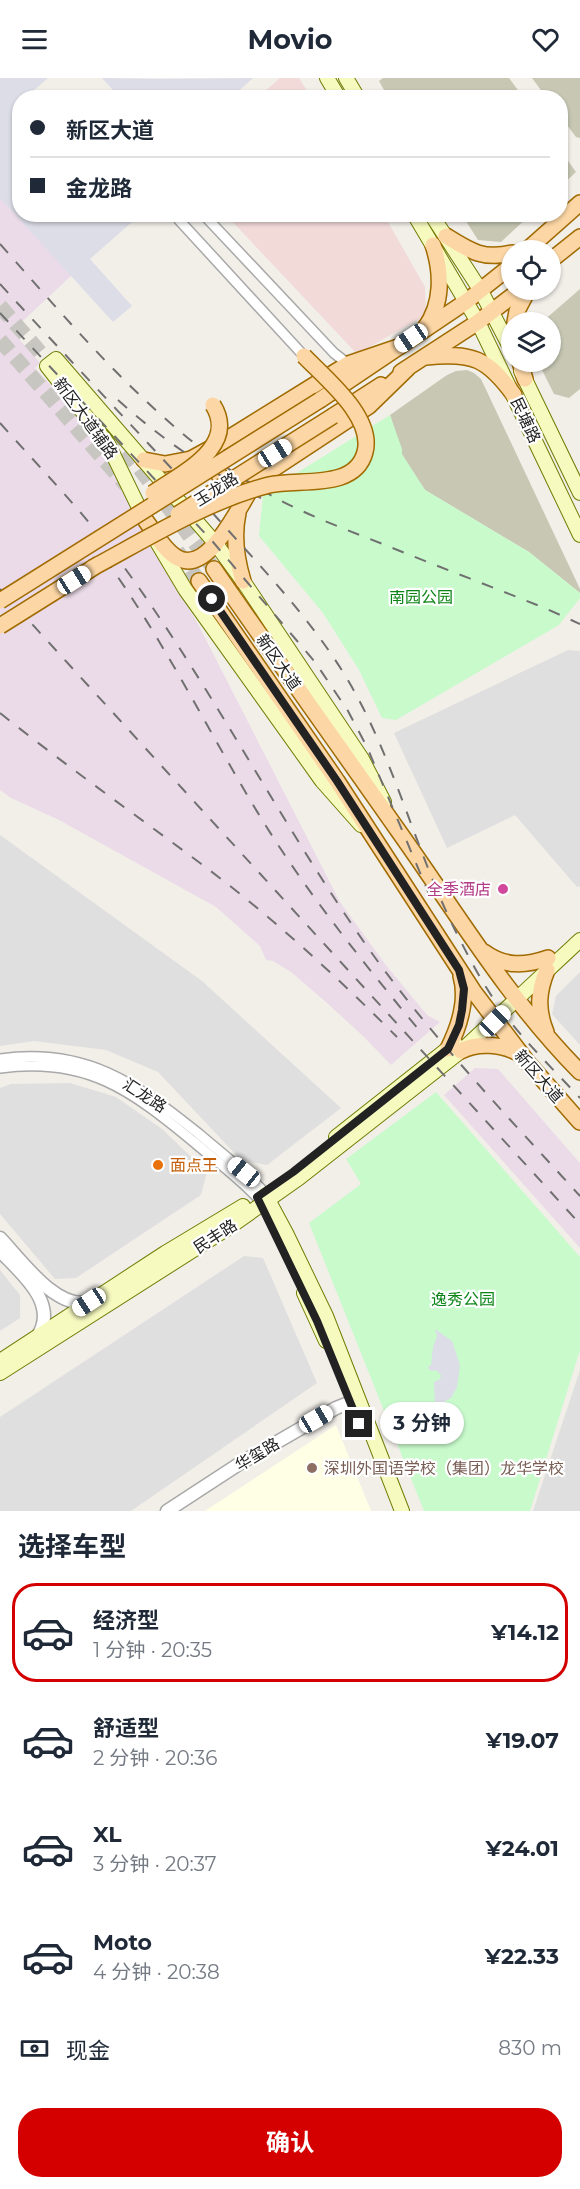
<!DOCTYPE html>
<html lang="zh">
<meta charset="utf-8">
<style>
body{margin:0;font-family:Montserrat,"Noto Sans SC",sans-serif;background:#f2f2f3;color:#1f2937;height:100vh;display:flex;flex-direction:column;font-size:22px;white-space:nowrap}
*{box-sizing:border-box;margin:0}
p{font-size:20px;color:#747a83}
.icon{flex:none;width:33px;height:33px;fill:none;stroke:currentColor;stroke-width:2;stroke-linecap:round;stroke-linejoin:round}
.map{position:relative;height:1433px;overflow:hidden}
.drawer{display:flex;flex-direction:column;background:#fff;flex:1}
.drawer>*{flex:none}
.top-card{position:absolute;left:12px;top:12px;width:556px;height:132px;border-radius:24px;box-shadow:0 2px 4px #0004;display:grid;align-content:center;height:132px;padding:0 18px;background:#fff}
.controls{position:absolute;left:501px;top:162px;display:grid;gap:12px}
.controls a{display:grid;place-items:center;width:60px;height:60px;border-radius:50%;background:#fff;box-shadow:0 2px 4px #0004;font-size:30px}
.end{position:absolute;width:27px;height:27px;margin:-14px;border:8px solid #222;background:#fff;box-shadow:0 0 0 3px #fff}
.from{border-radius:50%}
.bubble{position:absolute;height:42px;border-radius:21px;background:#fff;box-shadow:0 2px 4px #0004;font-size:20px;font-weight:700;line-height:42px;text-align:center}
.car{position:absolute;width:18px;height:36px;margin:-18px -9px;border-radius:8px;box-shadow:0 0 4px 2px #0007;background:linear-gradient(#fff 24%,#345 0 40%,#fff 0 76%,#345 0 86%,#fff 0)}
.top-card b{display:flex;align-items:center;gap:21px;height:57px;font-size:22px}
.top-card b+b{border-top:2px solid #e0e1e3}
.top-card i{width:15px;height:15px;background:#1f2937}
ul{padding:0;list-style:none}
li{display:flex;align-items:center;gap:18px;height:99px;margin:0 12px 9px;padding:0 6px;border:3px solid transparent;border-radius:24px}
li div{flex:1}
li b{display:block;font-size:22px}
li em{font-style:normal;font-weight:700}
li.selected{border-color:#d40000}
li>.icon{width:54px;height:54px;stroke-width:1.5}
h2{padding:0 18px;font-size:27px;line-height:72px}
.pay{display:flex;align-items:center;gap:15px;height:66px;padding:0 18px;font-size:22px}
.pay p{margin-inline-start:auto}
.cta{display:flex;gap:12px;margin-top:auto;padding:12px 18px}
.cta a{flex:1;height:69px;border-radius:24px;background:#d40000;color:#fff;font-size:24px;font-weight:700;line-height:69px;text-align:center}
header{display:flex;justify-content:space-between;align-items:center;height:78px;padding:0 18px;background:#fff;font-size:27px;font-weight:700}
.map>svg:first-child{display:block}
</style>
<header><svg class="icon" aria-label="menu" viewBox="0 0 24 24"><path d="M4 6h16M4 12h16M4 18h16"/></svg>Movio<svg class="icon" aria-label="heart" viewBox="0 0 24 24"><path d="M12 20l-8-8c-3-5 5-10 8-4 3-6 11-1 8 4z"/></svg></header>
<div class="map">
<svg width="580" height="1433" viewBox="0 0 580 1433">
<rect width="100%" height="100%" fill="#f2efe9"/>
<path fill="#e0dfdf" d="M 568,572 L 580,573 L 580,808 L 577,809 L 515,737 L 447,770 L 394,655 Z
M 0,757 L 202,903 L 341,1030 L 267,1087 L 241,1082 L 158,994 L 106,972 L 34,963 L 0,968 Z
M 580,894 L 580,967 L 552,936 L 556,918 Z
M 70,1005 L 116,1019 L 162,1051 L 207,1094 L 201,1117 L 76,1200 L 55,1201 L 0,1136 L 0,1010 L 11,1006 Z
M 244,1178 L 263,1180 L 317,1305 L 131,1433 L 0,1433 L 0,1339 Z
M 0,1192 L 20,1217 L 20,1240 L 0,1253 Z
M 580,1292 L 580,1433 L 533,1433 Z"/>
<path fill="#f2dad9" d="M 280,0 L 299,0 L 311,19 L 258,19 Z
M 226,137 L 384,137 L 425,209 L 426,237 L 357,276 Z"/>
<path fill="#ebdbe8" d="M 0,65 L 20,136 L 99,172 L 12,253 L 40,285 L 35,290 L 109,371 L 141,448 L 199,548 L 340,824 L 385,886 L 427,937 L 440,944 L 391,987 L 364,959 L 327,925 L 291,894 L 273,883 L 266,882 L 260,868 L 216,829 L 59,742 L 11,720 L 0,712 Z
M 475,990 L 498,991 L 580,1085 L 580,1170 L 444,1017 Z"/>
<path fill="#ffffe5" d="M 336,1347 L 371,1433 L 205,1433 Z"/>
<path fill="#c7c7b4" d="M 383,0 L 509,0 L 523,19 L 388,19 L 379,3 Z
M 532,0 L 580,0 L 580,60 L 576,59 L 561,39 L 561,20 L 546,19 Z
M 561,73 L 576,94 L 561,108 Z
M 462,137 L 530,137 L 501,164 L 478,162 Z
M 580,211 L 580,311 L 569,320 L 554,316 L 538,284 L 550,284 L 550,244 L 542,244 Z
M 467,292 L 474,295 L 481,301 L 580,511 L 580,515 L 529,474 L 425,412 L 401,376 L 390,337 L 447,297 L 456,293 Z"/>
<path fill="#c8facc" d="M 390,337 L 402,371 L 402,376 L 425,412 L 529,474 L 580,515 L 580,520 L 559,547 L 396,642 L 382,640 L 359,592 L 323,535 L 259,458 L 263,416 Z
M 436,1014 L 580,1179 L 580,1272 L 530,1433 L 424,1433 L 309,1145 L 361,1106 L 346,1081 Z"/>
<path fill="#dddde8" d="M 0,0 L 48,0 L 26,19 L 20,20 L 20,136 L 140,137 L 90,181 L 132,228 L 113,244 L 0,120 Z
M 102,0 L 160,1 L 253,0 L 232,19 L 120,20 Z
M 435,1251 L 452,1263 L 460,1287 L 457,1309 L 451,1320 L 435,1329 L 434,1304 L 440,1301 L 441,1297 L 437,1293 L 429,1292 L 428,1289 L 431,1287 L 433,1269 L 437,1258 Z"/>
<g fill="none" stroke-linecap="round" stroke-linejoin="round">
<path stroke="#c8c6c1" stroke-width="15" stroke-dasharray="15 8" stroke-linecap="butt" d="M 0,228 L 59,296
M 0,262 L 126,407
M 80,321 L 137,387 L 214,491
M 177,473 L 199,503"/>
<defs>
<path id="minor" d="M 185,136 L 179,142 L 304,278
M 203,136 L 334,275 L 348,286
M 0,981 C 85,969 136,1005 199,1056 C 221,1075 244,1092 264,1114
M 0,990 C 86,978 131,1012 194,1064 C 215,1082 238,1099 257,1119"/>
<path id="tertiary" d="M 0,1160 C 21,1182 56,1232 89,1224
M 0,1173 C 21,1195 60,1226 37,1259
M 167,1433 L 239,1386 L 336,1330 L 351,1324"/>
<path id="secondary" d="M 327,0 L 339,20
M 346,0 L 358,20
M 414,136 L 478,244 L 580,457
M 431,136 L 481,213 L 512,273
M 521,293 L 580,415
M 145,442 L 108,366 L 47,288 L 56,281 L 216,466 L 243,503 L 362,681 L 384,724
M 157,464 L 185,511 L 322,703 L 361,747
M 336,1059 L 455,965
M 265,1116 L 286,1155 L 326,1238 L 402,1433
M 304,1215 L 326,1263
M 0,1283 L 165,1175 L 243,1128
M 0,1295 L 231,1148 L 299,1100 L 461,973 L 580,862"/>
<path id="primary" d="M 446,158 C 470,173 483,182 512,175
M 527,172 L 580,125
M 550,183 L 580,159
M 515,244 L 517,233 L 528,212
M 425,250 C 443,226 442,194 433,167
M 426,279 C 472,274 487,280 514,317
M 520,284 L 525,301
M 401,294 L 478,244 L 520,212
M 320,322 L 467,223 L 512,187
M 333,338 L 381,307
M 216,375 C 210,399 231,413 252,405 L 369,328 L 408,290
M 144,382 L 165,386 L 191,381 L 224,363 L 348,286 L 398,269
M 238,435 C 233,458 236,480 243,503
M 146,443 C 155,455 163,471 176,479 C 208,500 240,426 254,406
M 214,491 C 274,578 336,664 397,751 C 457,835 507,920 580,994
M 199,503 L 337,703 L 474,914 L 528,985 L 580,1044
M 484,874 C 504,889 525,888 548,880
M 546,954 C 537,932 538,914 547,892
M 448,971 C 459,949 468,922 461,898
M 461,973 C 477,964 502,966 518,975"/>
</defs>
<use href="#minor" stroke="#a9a9a9" stroke-width="12"/>
<use href="#tertiary" stroke="#a9a9a9" stroke-width="15"/>
<use href="#secondary" stroke="#707d05" stroke-width="16"/>
<use href="#primary" stroke="#a06b00" stroke-width="18"/>
<use href="#minor" stroke="#fff" stroke-width="9"/>
<use href="#tertiary" stroke="#fff" stroke-width="12"/>
<use href="#secondary" stroke="#f7fabf" stroke-width="14"/>
<use href="#primary" stroke="#fcd6a4" stroke-width="15"/>
<path stroke="#707070" stroke-width="2" stroke-dasharray="12 12" stroke-linecap="butt" d="M 0,166 C 80,256 159,352 265,414 C 305,437 348,452 390,469 C 442,490 495,510 547,531 L 580,546
M 0,206 C 72,285 146,362 218,441 C 262,490 307,537 343,594 C 392,673 413,766 454,850 C 468,878 483,907 502,933 C 525,964 554,992 580,1020
M 0,235 L 213,464 L 315,584 L 348,633 L 367,669 L 429,816
M 118,322 C 161,361 209,393 261,420
M 0,345 C 42,392 87,438 124,489 C 214,612 283,750 371,874 C 434,962 508,1039 580,1118
M 90,461 C 157,547 204,647 261,740 C 309,818 366,888 424,958
M 0,511 L 580,1146
M 0,635 C 65,687 133,735 200,785 C 270,837 335,897 397,959"/>
<defs>
<path id="primary-bridge" d="M 153,415 C 180,396 239,369 213,327
M 178,436 L 333,338
M 92,490 C 148,460 207,423 269,407 C 299,400 355,413 365,374 C 374,339 326,301 304,278
M 0,523 L 320,322
M 0,548 L 99,486"/>
</defs>
<use href="#primary-bridge" stroke="#a06b00" stroke-width="18" stroke-linecap="butt"/>
<use href="#primary-bridge" stroke="#fcd6a4" stroke-width="15"/>
</g>
<g fill="none" stroke-linecap="round" stroke-linejoin="round">
<path stroke="#222" stroke-width="8" d="M 212,521 L 337,703 L 459,892 L 464,911 L 462,932 L 459,947 L 448,971 L 293,1094 L 257,1119 L 317,1243 L 359,1346"/>
</g>
<circle fill="#d1479c" stroke="#fff" stroke-width="2" cx="503" cy="811" r="6"/>
<circle fill="#e8710a" stroke="#fff" stroke-width="2" cx="158" cy="1087" r="6"/>
<circle fill="#8d6e63" stroke="#fff" stroke-width="2" cx="312" cy="1390" r="6"/>
<g text-anchor="middle" stroke-width="4.5" stroke-linejoin="round" paint-order="stroke">
<g font-size="16" fill="#222" stroke="#fff">
<text transform="translate(86 340) rotate(54)" y="6">新区大道辅路</text>
<text transform="translate(526 342) rotate(65)" y="6">民塘路</text>
<text transform="translate(216 411) rotate(-32)" y="6">玉龙路</text>
<text transform="translate(279 584) rotate(55)" y="6">新区大道</text>
<text transform="translate(539 998) rotate(49)" y="6">新区大道</text>
<text transform="translate(145 1017) rotate(33)" y="6">汇龙路</text>
<text transform="translate(215 1158) rotate(-33)" y="6">民丰路</text>
<text transform="translate(257 1376) rotate(-31)" y="6">华玺路</text>
</g>
<g font-size="16" fill="#0c8416" stroke="#fff">
<text x="421" y="525">南园公园</text>
<text x="463" y="1227">逸秀公园</text>
</g>
<g font-size="16" fill="#b23c85" stroke="#fff" text-anchor="end">
<text x="491" y="817">全季酒店</text>
</g>
<g font-size="16" fill="#c56008" stroke="#fff" text-anchor="start">
<text x="170" y="1093">面点王</text>
</g>
<g font-size="16" fill="#785e54" stroke="#fff" text-anchor="start">
<text x="324" y="1396">深圳外国语学校（集团）龙华学校</text>
</g>
</g>
</svg>
<div class="controls">
<a><svg class="icon" aria-label="locate" viewBox="0 0 24 24"><circle cx="12" cy="12" r="6"/><path d="M12 2v4M12 18v4M2 12h4M18 12h4"/></svg></a>
<a><svg class="icon" aria-label="layers" viewBox="0 0 24 24"><path d="M12 4l9 5-9 5-9-5zM3 14l9 5 9-5"/></svg></a>
</div>
<i class="end from" style="left:212px;top:521px"></i>
<i class="end" style="left:359px;top:1346px"></i>
<div class="bubble" style="left:380px;top:1324px;width:84px">3 分钟</div>
<i class="car" style="left:411px;top:260px;rotate:236deg"></i>
<i class="car" style="left:275px;top:375px;rotate:58deg"></i>
<i class="car" style="left:74px;top:502px;rotate:58deg"></i>
<i class="car" style="left:495px;top:943px;rotate:45deg"></i>
<i class="car" style="left:244px;top:1094px;rotate:309deg"></i>
<i class="car" style="left:89px;top:1224px;rotate:237deg"></i>
<i class="car" style="left:316px;top:1341px;rotate:60deg"></i>
<div class="top-card">
<b><i class="from"></i>新区大道</b>
<b><i></i>金龙路</b>
</div>
</div>
<section class="drawer">
<h2>选择车型</h2>
<ul>
<li class="selected"><svg class="icon" aria-label="car" viewBox="0 0 24 24"><path d="M5 17H2v-5l4-1 3-4h7l3 4 3 1v5h-3M9 17h6M6 11h13"/><circle cx="7" cy="17" r="2"/><circle cx="17" cy="17" r="2"/></svg><div><b>经济型</b><p>1 分钟 · 20:35</p></div><em>¥14.12</em></li>
<li><svg class="icon" aria-label="car" viewBox="0 0 24 24"><path d="M5 17H2v-5l4-1 3-4h7l3 4 3 1v5h-3M9 17h6M6 11h13"/><circle cx="7" cy="17" r="2"/><circle cx="17" cy="17" r="2"/></svg><div><b>舒适型</b><p>2 分钟 · 20:36</p></div><em>¥19.07</em></li>
<li><svg class="icon" aria-label="car" viewBox="0 0 24 24"><path d="M5 17H2v-5l4-1 3-4h7l3 4 3 1v5h-3M9 17h6M6 11h13"/><circle cx="7" cy="17" r="2"/><circle cx="17" cy="17" r="2"/></svg><div><b>XL</b><p>3 分钟 · 20:37</p></div><em>¥24.01</em></li>
<li><svg class="icon" aria-label="car" viewBox="0 0 24 24"><path d="M5 17H2v-5l4-1 3-4h7l3 4 3 1v5h-3M9 17h6M6 11h13"/><circle cx="7" cy="17" r="2"/><circle cx="17" cy="17" r="2"/></svg><div><b>Moto</b><p>4 分钟 · 20:38</p></div><em>¥22.33</em></li>
</ul>
<div class="pay"><svg class="icon" aria-label="cash" viewBox="0 0 24 24"><path d="M3 7h18v10H3z"/><circle cx="12" cy="12" r="2"/></svg>现金<p>830 m</p></div>
<div class="cta"><a>确认</a></div>
</section>
